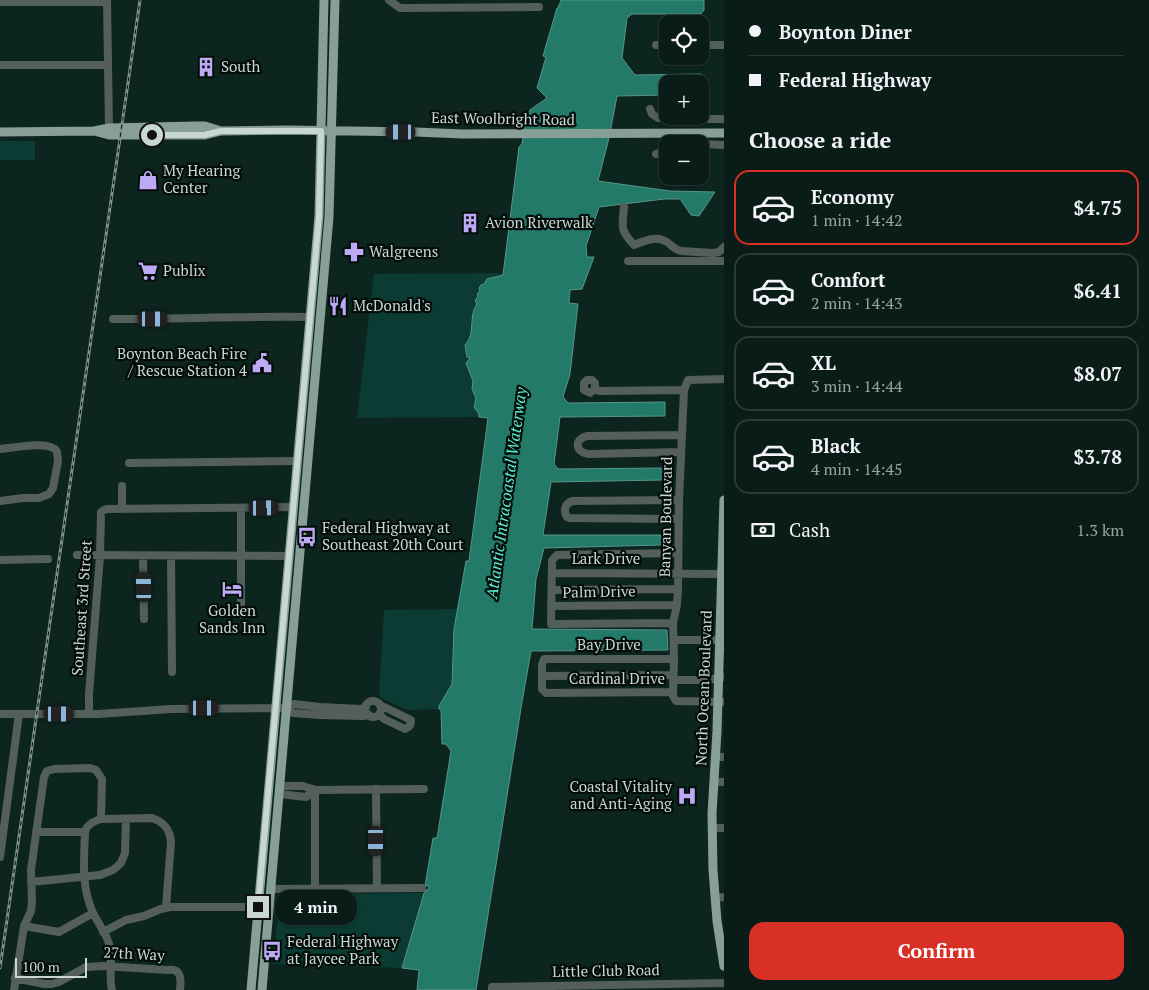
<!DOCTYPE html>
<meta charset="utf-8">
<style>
body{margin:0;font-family:"PT Serif",serif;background:#132520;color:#f1f3f6;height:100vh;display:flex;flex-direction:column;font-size:19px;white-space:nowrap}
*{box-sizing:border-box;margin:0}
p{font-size:16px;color:#99a1a1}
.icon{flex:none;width:28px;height:28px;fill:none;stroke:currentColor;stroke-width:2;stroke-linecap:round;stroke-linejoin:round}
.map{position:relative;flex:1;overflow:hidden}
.sheet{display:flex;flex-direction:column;background:#0a1c17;width:425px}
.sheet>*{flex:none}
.hud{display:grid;align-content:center;height:110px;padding:0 25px;background:#0a1c17}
.fabs{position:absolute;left:659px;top:15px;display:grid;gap:10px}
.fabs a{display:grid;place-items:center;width:50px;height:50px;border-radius:10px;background:#0a1c17;box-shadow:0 1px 4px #0004,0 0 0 1px #2a3a36;font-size:25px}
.scale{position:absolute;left:15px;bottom:12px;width:72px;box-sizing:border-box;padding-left:5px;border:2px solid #c9d7d3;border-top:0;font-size:14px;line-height:18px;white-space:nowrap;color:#c9d7d3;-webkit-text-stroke:4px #040c09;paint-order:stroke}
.end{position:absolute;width:22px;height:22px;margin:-11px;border:6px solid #c9d7d3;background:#111;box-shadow:0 0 0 2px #111}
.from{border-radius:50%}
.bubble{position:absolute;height:35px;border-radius:15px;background:#0a1c17;box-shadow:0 1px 4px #0004,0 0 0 1px #2a3a36;font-size:16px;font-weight:600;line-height:35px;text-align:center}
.car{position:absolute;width:15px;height:30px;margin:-15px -8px;border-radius:6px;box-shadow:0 0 4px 1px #0007;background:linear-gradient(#222 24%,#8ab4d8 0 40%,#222 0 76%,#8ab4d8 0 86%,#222 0)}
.hud b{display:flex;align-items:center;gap:18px;height:48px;font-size:19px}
.hud b+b{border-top:1px solid #2a3a36}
.hud i{width:12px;height:12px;background:#f1f3f6}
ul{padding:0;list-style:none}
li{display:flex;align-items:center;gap:15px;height:75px;margin:0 10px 8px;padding:0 15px;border:2px solid #2a3a36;border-radius:15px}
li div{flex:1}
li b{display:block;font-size:19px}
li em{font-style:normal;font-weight:600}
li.current{border-color:#d93025}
li>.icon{width:45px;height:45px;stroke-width:1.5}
h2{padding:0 25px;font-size:22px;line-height:60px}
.pay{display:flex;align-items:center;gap:12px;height:55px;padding:0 25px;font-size:19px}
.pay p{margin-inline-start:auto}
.cta{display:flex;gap:10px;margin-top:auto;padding:10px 25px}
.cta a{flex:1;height:58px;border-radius:15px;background:#d93025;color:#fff;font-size:20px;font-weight:600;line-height:58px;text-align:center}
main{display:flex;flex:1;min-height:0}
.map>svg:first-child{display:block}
</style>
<main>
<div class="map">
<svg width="724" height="990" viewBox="0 0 724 990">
<rect width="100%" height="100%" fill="#0d251f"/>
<path fill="#0b3b32" d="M 0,141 L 35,141 L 35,160 L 0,160 Z
M 503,273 L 503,275 L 487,279 L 475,301 L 477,304 C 466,318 476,350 466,363 L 473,381 L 472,389 L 476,398 L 474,407 L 479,414 L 479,417 L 357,418 L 374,274 Z
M 458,609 L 454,629 L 452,684 L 439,706 L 439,709 L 408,710 L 381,698 L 379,694 L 384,610 Z
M 424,893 L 402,968 L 273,964 L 280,894 Z"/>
<path fill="#247a68" stroke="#569688" d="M 561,0 L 704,0 L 704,10 L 701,14 L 632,14 L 627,18 L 622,58 L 635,75 L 701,74 L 707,80 L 707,92 L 704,94 L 700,94 L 700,84 L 668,84 L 667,95 L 617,96 L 609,138 L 598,181 L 670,191 L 715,192 L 699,216 L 691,215 L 680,199 L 664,199 L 599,207 L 586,246 L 587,257 L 594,257 L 582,289 L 570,290 L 569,303 L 578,304 L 570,374 L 563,397 L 568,403 L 665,402 L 665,416 L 560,417 L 554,464 L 558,469 L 664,468 L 663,480 L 551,482 L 543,535 L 661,535 L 661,545 L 544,548 L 536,579 L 532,629 L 667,630 L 668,650 L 531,651 L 522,702 L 476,990 L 417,990 L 419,970 L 402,968 L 424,893 L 426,890 L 428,890 L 429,886 L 425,886 L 433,838 L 437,838 L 451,751 L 446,744 L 442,744 L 441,710 L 439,709 L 439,706 L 452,684 L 454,629 L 466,561 L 469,561 L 488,418 L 479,417 L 479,414 L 474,407 L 476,398 L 472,389 L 473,381 L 466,363 L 470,358 L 467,357 L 465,345 C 476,334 468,316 477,304 L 475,301 L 478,296 L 477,294 L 480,291 L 479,288 L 481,285 L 484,284 L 487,279 L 503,275 L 519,147 L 522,144 L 526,119 L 528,117 L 530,110 L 547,98 L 537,88 L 546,57 L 543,56 L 557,8 L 558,8 Z"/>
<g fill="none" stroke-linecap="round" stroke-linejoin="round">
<path stroke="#545f5c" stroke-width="8" d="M 107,0 L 109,128
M 389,0 L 400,8 L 404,8 L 539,7
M 0,2 L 107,2
M 656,45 L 668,45
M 700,45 L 724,45
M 0,65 L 108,65
M 650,109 L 652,114 L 658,118 L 712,119 L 724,119
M 700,144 L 724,145
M 656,154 L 668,150
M 624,207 C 622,227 620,230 634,245 C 645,241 656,235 667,242 C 672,246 675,250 681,251 L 713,253 L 719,252 L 724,247
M 628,261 L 724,261
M 113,319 C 179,319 244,316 310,317
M 724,379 L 688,380 L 684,390 L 679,500 L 678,589 L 677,605 L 673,623 L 674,659 L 673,692 L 673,696 L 676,701 L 724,702
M 595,389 L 595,383 L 592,380 L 587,380 L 584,383 L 584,390 L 590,393 L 595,389 L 599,391 L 684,390
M 0,449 C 14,448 43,441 55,449 L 57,452 L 58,461 L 53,488 L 49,494 L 39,498 L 23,498 L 0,501
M 681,452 L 588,454 C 575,452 574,439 587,436 L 682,435
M 129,463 L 297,461
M 122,486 L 122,509
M 241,508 L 241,614
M 679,519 L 569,518 L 567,517 C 563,510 565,503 573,501 L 679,500
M 77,555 L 289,556
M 143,556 L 144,619
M 171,556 L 172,672
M 0,560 L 48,559
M 552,573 L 724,574
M 552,590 L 678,589
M 551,606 L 677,605
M 673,623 L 551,624 L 552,561 L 554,558 L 557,555 L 678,553
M 674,640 L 724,640
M 542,676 L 673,675
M 674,680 L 700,680
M 706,680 C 712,680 718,677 724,677
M 673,692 L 546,693 L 542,689 L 542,665 L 544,659 L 674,659
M365 709a8 8 0 1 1 16 0a8 8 0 1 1-16 0Z
M 287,708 L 293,713 L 320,715 L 363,716 L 369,715
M 0,714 L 98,714 L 171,709 L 287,708 L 294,704 L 320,707 L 361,709 L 366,707
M 89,714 L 89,694 L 100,556 L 101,512 L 104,510 L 107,509 L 293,507
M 379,714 L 384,719 L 405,729 C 410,727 411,725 411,720 L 409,719 L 380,705
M 715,757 L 724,757
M 714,782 L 724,782
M 280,786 L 303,786 L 315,790 L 424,789
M 376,789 L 377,889
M 280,794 L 306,797 L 315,790
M 713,828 L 724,828
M 36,832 L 85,832
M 0,857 L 19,714
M 31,882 L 100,875 L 113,870 L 121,863 L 125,853 L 126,819
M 271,889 L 422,888
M 315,889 L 315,790
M 716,898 L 724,897
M 24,926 L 59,932 L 93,913
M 103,932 L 126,920 L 144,916 L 161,909 L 170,907 L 258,907
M 15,978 L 44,984 L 52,984 L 59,982 L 86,967 L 103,966 L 168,970 C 182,968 181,980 180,990
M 14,990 L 24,926 L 31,911 L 32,902 L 31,870 L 44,777 L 47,771 L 54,769 L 90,768 L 96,770 L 102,779 L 101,819
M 112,990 C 108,975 114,959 109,944 C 106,933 98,923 93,913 C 81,886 84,861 85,832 C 87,824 94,821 101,819 L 152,818 C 164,822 170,829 171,842 L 166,907
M 492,990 L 492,987 L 724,983"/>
<path stroke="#889f98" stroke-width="9" d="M 94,131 L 109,135 L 205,135 L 221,131 L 287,130 L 416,132 L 462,134 L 724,133
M 0,132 L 94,131 L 109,128 L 195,126 L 205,126 L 221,131
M 724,500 L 717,731 L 712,814 L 713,870 L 717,921 L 724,966
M 251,990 L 319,216 L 324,0
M 262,990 L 329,217 L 335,0"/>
<defs>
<path id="rail" d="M 0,968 L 140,0"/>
</defs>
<use href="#rail" stroke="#7e908b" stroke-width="3"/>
<use href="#rail" stroke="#040c09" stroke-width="1" stroke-dasharray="4" stroke-linecap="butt"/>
</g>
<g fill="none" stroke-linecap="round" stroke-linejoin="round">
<path stroke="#c9d7d3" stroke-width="6" d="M 152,135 L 204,135 L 221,131 L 321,131 L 319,216 L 258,907"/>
</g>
<defs>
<symbol id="building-bare" viewBox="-9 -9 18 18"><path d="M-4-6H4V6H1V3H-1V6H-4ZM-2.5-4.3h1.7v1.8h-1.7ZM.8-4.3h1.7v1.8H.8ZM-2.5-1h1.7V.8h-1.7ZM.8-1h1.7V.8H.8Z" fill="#bea9f5" stroke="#040c09" stroke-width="2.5" paint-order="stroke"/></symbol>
<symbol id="shop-bare" viewBox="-9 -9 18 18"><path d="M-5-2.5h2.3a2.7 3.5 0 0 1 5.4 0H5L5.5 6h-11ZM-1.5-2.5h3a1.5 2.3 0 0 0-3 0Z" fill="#bea9f5" stroke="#040c09" stroke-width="2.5" paint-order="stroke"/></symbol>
<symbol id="pharmacy-bare" viewBox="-9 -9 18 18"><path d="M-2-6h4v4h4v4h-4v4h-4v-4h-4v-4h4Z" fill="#bea9f5" stroke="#040c09" stroke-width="2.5" paint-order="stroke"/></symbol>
<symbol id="supermarket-bare" viewBox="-9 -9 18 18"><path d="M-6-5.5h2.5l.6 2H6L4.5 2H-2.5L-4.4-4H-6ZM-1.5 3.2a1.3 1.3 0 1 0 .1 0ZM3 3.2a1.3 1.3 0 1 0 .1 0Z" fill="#bea9f5" stroke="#040c09" stroke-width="2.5" paint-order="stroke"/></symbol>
<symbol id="restaurant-bare" viewBox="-9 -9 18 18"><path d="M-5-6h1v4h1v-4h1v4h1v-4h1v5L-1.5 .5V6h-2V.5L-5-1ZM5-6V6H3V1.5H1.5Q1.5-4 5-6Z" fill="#bea9f5" stroke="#040c09" stroke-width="2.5" paint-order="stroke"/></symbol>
<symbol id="civic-bare" viewBox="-9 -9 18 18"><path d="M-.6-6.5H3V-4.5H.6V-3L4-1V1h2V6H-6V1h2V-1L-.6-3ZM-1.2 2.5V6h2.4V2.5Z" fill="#bea9f5" stroke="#040c09" stroke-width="2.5" paint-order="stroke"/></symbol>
<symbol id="bus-bare" viewBox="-9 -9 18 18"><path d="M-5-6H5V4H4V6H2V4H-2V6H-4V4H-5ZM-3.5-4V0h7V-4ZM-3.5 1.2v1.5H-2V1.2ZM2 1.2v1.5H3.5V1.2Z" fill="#bea9f5" stroke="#040c09" stroke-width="2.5" paint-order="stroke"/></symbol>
<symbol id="hotel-bare" viewBox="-9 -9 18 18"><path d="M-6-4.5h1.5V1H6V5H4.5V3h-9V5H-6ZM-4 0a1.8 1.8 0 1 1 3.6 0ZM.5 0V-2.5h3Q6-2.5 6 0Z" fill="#bea9f5" stroke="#040c09" stroke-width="2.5" paint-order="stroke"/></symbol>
<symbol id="hospital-bare" viewBox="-9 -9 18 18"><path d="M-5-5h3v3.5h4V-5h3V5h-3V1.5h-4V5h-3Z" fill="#bea9f5" stroke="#040c09" stroke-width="2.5" paint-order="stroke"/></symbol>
</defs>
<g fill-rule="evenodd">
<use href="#building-bare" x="192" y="53" width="28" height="28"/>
<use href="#shop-bare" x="134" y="166" width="28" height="28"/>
<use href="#building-bare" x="456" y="209" width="28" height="28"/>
<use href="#pharmacy-bare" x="340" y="238" width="28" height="28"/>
<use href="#supermarket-bare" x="134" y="257" width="28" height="28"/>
<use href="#restaurant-bare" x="324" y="292" width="28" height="28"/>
<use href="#civic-bare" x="248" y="349" width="28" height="28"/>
<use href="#bus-bare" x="293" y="523" width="28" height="28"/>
<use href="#hotel-bare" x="218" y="575" width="28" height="28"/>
<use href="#hospital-bare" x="673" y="782" width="28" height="28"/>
<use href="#bus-bare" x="258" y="937" width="28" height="28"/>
</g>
<g text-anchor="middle" stroke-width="4.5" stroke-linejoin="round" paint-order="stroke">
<g font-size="15" fill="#c9d7d3" stroke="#040c09" text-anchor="start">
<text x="221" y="72">South</text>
<text x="163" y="176">My Hearing<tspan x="163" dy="17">Center</tspan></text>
<text x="485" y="228">Avion Riverwalk</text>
<text x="369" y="257">Walgreens</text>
<text x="163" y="276">Publix</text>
<text x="353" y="311">McDonald's</text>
<text x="247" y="359" text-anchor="end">Boynton Beach Fire<tspan x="247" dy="17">/ Rescue Station 4</tspan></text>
<text x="322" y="533">Federal Highway at<tspan x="322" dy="17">Southeast 20th Court</tspan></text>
<text x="232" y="616" text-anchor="middle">Golden<tspan x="232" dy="17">Sands Inn</tspan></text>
<text x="672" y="792" text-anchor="end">Coastal Vitality<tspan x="672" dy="17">and Anti-Aging</tspan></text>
<text x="287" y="947">Federal Highway<tspan x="287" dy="17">at Jaycee Park</tspan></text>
</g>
<g font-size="15" fill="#c9d7d3" stroke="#040c09">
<text transform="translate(503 119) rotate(1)" y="5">East Woolbright Road</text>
<text transform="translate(666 517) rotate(-89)" y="5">Banyan Boulevard</text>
<text x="606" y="564">Lark Drive</text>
<text transform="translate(599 592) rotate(-1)" y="5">Palm Drive</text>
<text transform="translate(82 608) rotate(-86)" y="5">Southeast 3rd Street</text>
<text x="609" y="650">Bay Drive</text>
<text x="617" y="684">Cardinal Drive</text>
<text transform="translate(704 688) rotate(-88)" y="5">North Ocean Boulevard</text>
<text transform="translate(134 954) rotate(3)" y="5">27th Way</text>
<text transform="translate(606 971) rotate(-1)" y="5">Little Club Road</text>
</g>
<g font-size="16" font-style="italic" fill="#59f1d0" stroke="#040c09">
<text transform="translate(506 493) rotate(-82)" y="6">Atlantic Intracoastal Waterway</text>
</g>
</g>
</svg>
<div class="fabs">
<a><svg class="icon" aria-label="locate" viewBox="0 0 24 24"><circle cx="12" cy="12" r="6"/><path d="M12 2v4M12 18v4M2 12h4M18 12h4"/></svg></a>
<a>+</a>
<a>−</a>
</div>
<div class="scale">100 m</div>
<i class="end from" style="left:152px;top:135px"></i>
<i class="end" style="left:258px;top:907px"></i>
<div class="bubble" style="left:275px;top:890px;width:82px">4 min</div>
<i class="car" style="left:401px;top:132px;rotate:270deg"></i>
<i class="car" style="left:153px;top:319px;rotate:90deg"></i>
<i class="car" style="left:264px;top:508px;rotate:89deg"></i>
<i class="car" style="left:144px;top:587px;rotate:359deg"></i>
<i class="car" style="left:204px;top:708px;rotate:90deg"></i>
<i class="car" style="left:59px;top:714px;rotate:90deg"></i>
<i class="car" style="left:376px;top:841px;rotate:180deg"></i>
</div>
<section class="sheet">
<div class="hud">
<b><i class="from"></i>Boynton Diner</b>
<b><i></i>Federal Highway</b>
</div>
<h2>Choose a ride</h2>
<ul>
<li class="current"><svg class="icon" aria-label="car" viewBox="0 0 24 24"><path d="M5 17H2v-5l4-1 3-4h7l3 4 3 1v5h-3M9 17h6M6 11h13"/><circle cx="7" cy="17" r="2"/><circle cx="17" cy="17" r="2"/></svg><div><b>Economy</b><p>1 min · 14:42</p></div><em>$4.75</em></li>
<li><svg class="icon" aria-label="car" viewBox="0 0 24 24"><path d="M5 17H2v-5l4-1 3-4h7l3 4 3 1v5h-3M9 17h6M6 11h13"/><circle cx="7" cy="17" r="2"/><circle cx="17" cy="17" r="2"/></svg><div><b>Comfort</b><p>2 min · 14:43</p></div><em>$6.41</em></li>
<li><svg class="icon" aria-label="car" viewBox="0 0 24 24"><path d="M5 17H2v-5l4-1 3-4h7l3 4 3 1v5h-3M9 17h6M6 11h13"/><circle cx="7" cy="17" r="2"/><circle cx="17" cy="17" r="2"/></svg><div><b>XL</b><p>3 min · 14:44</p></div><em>$8.07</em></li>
<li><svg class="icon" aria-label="car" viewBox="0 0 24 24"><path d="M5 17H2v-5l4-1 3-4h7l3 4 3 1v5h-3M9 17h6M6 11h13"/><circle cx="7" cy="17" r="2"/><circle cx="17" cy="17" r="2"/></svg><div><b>Black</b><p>4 min · 14:45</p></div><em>$3.78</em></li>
</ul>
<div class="pay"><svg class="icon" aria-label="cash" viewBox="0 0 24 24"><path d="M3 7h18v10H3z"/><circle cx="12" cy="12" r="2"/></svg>Cash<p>1.3 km</p></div>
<div class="cta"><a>Confirm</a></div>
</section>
</main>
